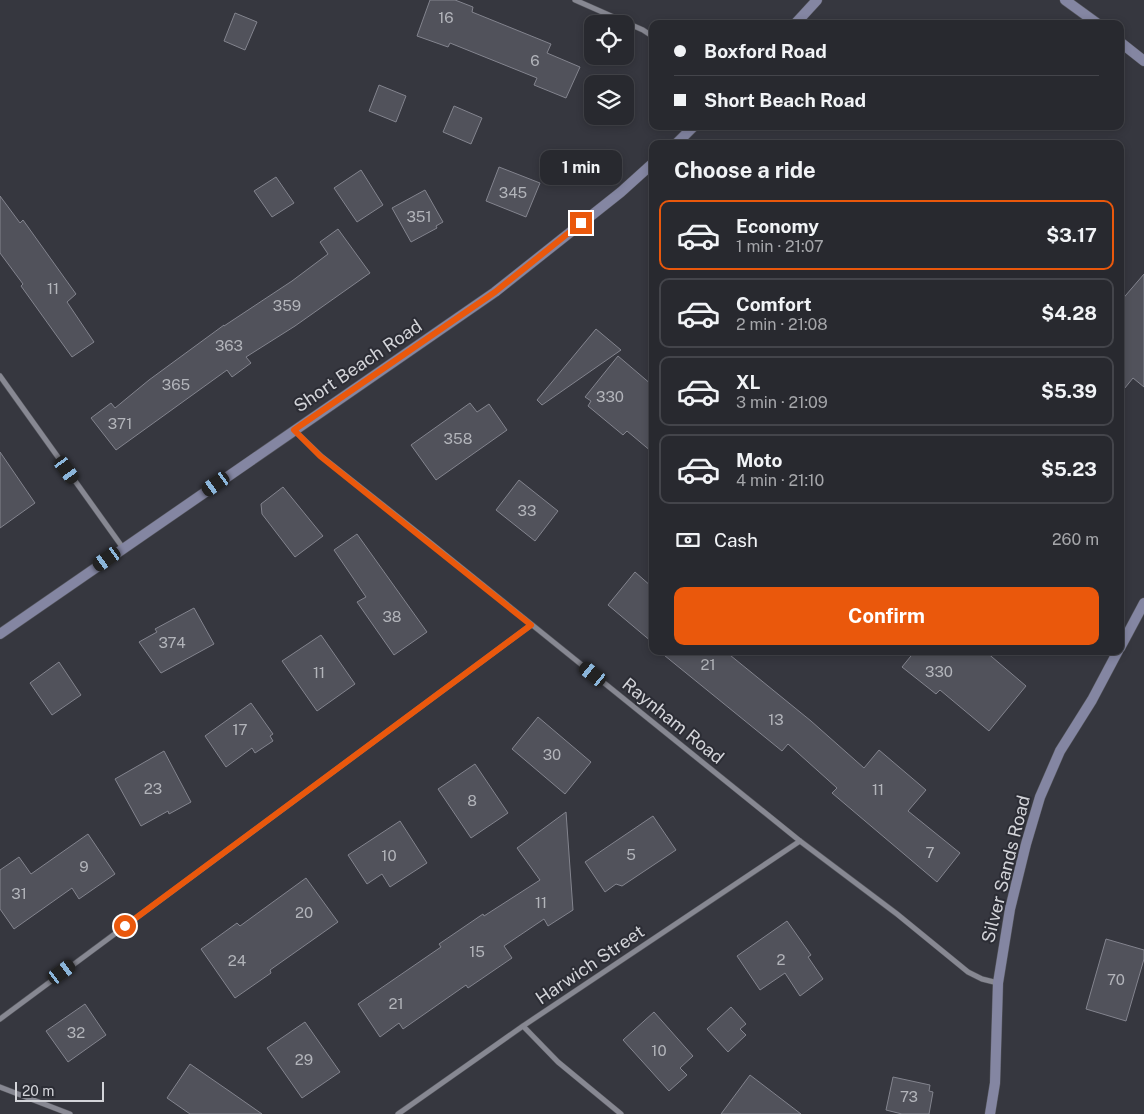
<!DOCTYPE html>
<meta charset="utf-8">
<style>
body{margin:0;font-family:"Public Sans",sans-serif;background:#34353b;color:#f1f3f6;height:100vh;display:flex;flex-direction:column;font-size:19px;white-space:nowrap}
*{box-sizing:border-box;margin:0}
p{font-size:16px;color:#a5a6aa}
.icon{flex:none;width:28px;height:28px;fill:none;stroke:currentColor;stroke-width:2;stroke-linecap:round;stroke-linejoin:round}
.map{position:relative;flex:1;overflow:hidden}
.sheet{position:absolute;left:649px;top:140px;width:475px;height:515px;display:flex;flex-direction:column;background:#28292f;border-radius:10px;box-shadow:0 2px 8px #0003,0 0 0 1px #44454b}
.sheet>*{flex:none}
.banner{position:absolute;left:649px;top:20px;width:475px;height:110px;border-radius:10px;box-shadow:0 2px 8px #0003,0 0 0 1px #44454b;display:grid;align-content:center;height:110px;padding:0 25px;background:#28292f}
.buttons{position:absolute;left:584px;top:15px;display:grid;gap:10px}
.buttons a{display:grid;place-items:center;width:50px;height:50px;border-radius:10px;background:#28292f;box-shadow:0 2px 8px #0003,0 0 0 1px #44454b;font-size:25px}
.scale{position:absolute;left:15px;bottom:12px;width:89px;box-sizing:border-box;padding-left:5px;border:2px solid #d3d4d9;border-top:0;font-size:14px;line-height:18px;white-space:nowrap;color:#d3d4d9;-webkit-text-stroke:4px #2c2d35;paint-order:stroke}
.end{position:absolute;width:22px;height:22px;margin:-11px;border:6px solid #ea580c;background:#fff;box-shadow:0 0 0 2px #fff}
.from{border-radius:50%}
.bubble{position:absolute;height:35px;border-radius:10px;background:#28292f;box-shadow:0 2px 8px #0003,0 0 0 1px #44454b;font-size:16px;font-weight:700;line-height:35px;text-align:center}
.car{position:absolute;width:15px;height:30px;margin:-15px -8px;border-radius:6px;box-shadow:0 0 4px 1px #0007;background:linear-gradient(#222 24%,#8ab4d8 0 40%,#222 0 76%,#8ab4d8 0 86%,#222 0)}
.banner b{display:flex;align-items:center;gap:18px;height:48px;font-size:19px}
.banner b+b{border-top:1px solid #44454b}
.banner i{width:12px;height:12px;background:#f1f3f6}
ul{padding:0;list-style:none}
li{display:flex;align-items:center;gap:15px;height:70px;margin:0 10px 8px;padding:0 15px;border:2px solid #44454b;border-radius:10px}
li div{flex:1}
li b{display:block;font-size:19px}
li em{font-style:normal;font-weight:700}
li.active{border-color:#ea580c}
li>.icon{width:45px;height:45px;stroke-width:1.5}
h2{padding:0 25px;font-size:22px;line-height:60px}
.pay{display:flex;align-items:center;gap:12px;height:55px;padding:0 25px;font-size:19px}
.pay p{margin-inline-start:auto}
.primary-button{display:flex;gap:10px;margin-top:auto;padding:10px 25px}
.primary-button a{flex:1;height:58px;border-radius:10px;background:#ea580c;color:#fff;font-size:20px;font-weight:700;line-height:58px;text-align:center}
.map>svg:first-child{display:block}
</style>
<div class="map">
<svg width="1144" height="1114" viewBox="0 0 1144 1114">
<rect width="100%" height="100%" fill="#36373f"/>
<path fill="#51525b" stroke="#83848e" d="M 430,0 L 455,0 L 473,7 L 472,12 L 551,44 L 547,53 L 580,67 L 566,98 L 534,85 L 537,78 L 450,43 L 448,47 L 417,36 Z
M 235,13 L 257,22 L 245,50 L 224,41 Z
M 379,85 L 406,96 L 396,122 L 369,111 Z
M 454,106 L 482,118 L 471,144 L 443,132 Z
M 499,167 L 540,183 L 526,217 L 486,201 Z
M 361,170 L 383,205 L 357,222 L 334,188 Z
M 276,177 L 294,203 L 272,217 L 254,191 Z
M 425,190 L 443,222 L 436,226 L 437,228 L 411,242 L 392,208 Z
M 0,196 L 20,223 L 23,220 L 76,294 L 67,302 L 94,342 L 72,357 L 21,286 L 23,284 L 0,253 Z
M 338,229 L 370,273 L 295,326 L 246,357 L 251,363 L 232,377 L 227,370 L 116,450 L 91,418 L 111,403 L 115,408 L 149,380 L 224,325 L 224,326 L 292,281 L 328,254 L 320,242 Z
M 1144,274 L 1144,387 L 1133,378 L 1120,394 L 1120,302 Z
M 596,329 L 621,350 L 542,405 L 537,400 Z
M 618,356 L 652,385 L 652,452 L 627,431 L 623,435 L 588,406 L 591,401 L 585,397 Z
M 470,403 L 477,412 L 489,404 L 507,430 L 436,480 L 411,445 Z
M 0,452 L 35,503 L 0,528 Z
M 519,480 L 558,511 L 535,541 L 496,510 Z
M 283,487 L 323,536 L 295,557 L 262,514 L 261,504 Z
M 357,534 L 427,632 L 394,655 L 357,602 L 366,597 L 334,550 Z
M 635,572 L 652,587 L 652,642 L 608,605 Z
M 194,608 L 214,644 L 161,673 L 139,642 L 157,632 L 155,629 Z
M 321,635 L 355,684 L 317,711 L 282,661 Z
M 659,651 L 725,651 L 811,721 L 864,768 L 879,750 L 926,790 L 908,811 L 960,853 L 937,882 L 832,793 L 837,788 L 788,744 L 782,751 Z
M 915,651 L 985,651 L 1026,686 L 989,731 L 940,690 L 936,694 L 902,667 Z
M 59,662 L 81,695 L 52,715 L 30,683 Z
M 251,703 L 273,734 L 270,736 L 273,741 L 255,753 L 252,748 L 226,767 L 205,736 Z
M 538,717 L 591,762 L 565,794 L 512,749 Z
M 164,751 L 191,802 L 169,814 L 168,811 L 141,826 L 115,779 Z
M 475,764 L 508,813 L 471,838 L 438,789 Z
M 566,812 L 573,910 L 548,926 L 544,919 L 504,946 L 512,958 L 468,988 L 466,985 L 403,1029 L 399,1023 L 380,1037 L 358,1004 L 441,947 L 439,944 L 483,914 L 484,916 L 540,880 L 517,848 Z
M 653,816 L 676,850 L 622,886 L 616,884 L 605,892 L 585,862 Z
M 400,821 L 427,863 L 390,887 L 382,874 L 367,884 L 348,855 Z
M 88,834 L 115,874 L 79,899 L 72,888 L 14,929 L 0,909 L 0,870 L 19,857 L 31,874 Z
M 306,878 L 338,922 L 270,970 L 271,973 L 235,998 L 201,949 L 237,923 L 240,926 Z
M 787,921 L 811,955 L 808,957 L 823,979 L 800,996 L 785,973 L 760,990 L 737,956 Z
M 1106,939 L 1144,950 L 1144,959 L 1126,1021 L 1086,1009 Z
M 85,1004 L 106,1035 L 68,1062 L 46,1031 Z
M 731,1007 L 746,1024 L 740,1029 L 746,1035 L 728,1052 L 707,1029 Z
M 654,1012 L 693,1056 L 680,1068 L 687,1075 L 669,1091 L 623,1040 Z
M 305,1022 L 340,1072 L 302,1098 L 267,1048 Z
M 190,1064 L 232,1093 L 262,1114 L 190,1114 L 167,1098 Z
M 750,1075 L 801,1114 L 721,1114 Z
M 893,1077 L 930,1085 L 929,1091 L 933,1092 L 929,1114 L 902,1114 L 886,1110 Z"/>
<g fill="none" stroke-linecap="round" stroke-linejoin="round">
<defs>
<path id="minor" d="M 575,0 L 643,30 L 652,36
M 0,376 L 123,548
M 294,430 L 321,456 L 427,540 L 800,841 L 897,914 L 968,972 L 982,979 L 998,983
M 0,1019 L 531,625
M 523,1026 L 558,1062 L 621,1114
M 0,1087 L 70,1114
M 398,1114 L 523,1026 L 800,841"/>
<path id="secondary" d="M 1065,0 L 1098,24
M 795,24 L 817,0
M 1120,42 L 1144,61
M 676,144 L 694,126
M 0,634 L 495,292 L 621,192 L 652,164
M 1120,648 L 1144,603
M 990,1114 L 995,1083 L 998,983 L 1010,909 L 1026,844 L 1040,797 L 1060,751 L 1092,700 L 1118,651"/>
</defs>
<use href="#minor" stroke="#54555c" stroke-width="6"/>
<use href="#secondary" stroke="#54555c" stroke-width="11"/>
<use href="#minor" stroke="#878892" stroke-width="5"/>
<use href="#secondary" stroke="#8486a2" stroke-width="10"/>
</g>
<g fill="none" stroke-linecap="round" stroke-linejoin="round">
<path stroke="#ea580c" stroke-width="6" d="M 125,926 L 531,625 L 320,456 L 294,430 L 495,292 L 581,223"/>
</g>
<g text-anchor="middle" stroke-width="4" stroke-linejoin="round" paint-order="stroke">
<g font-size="15" fill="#b2b4ba">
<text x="446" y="23">16</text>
<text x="535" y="66">6</text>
<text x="513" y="198">345</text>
<text x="419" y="222">351</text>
<text x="53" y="294">11</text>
<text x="287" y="311">359</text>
<text x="229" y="351">363</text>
<text x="176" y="390">365</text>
<text x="610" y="402">330</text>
<text x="120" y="429">371</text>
<text x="458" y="444">358</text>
<text x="527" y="516">33</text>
<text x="392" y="622">38</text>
<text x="172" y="648">374</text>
<text x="708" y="670">21</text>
<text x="939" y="677">330</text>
<text x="319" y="678">11</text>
<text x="776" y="725">13</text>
<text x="240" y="735">17</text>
<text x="552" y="760">30</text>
<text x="153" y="794">23</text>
<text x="878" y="795">11</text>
<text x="472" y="806">8</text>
<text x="930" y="858">7</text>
<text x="631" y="860">5</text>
<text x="389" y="861">10</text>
<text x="84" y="872">9</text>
<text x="19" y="899">31</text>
<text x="541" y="908">11</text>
<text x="304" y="918">20</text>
<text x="477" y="957">15</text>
<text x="781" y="965">2</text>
<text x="237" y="966">24</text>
<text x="1116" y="985">70</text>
<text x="396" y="1009">21</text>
<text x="76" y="1038">32</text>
<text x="659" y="1056">10</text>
<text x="304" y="1065">29</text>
<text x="909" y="1102">73</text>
</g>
<g font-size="18" fill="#d3d4d9" stroke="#2c2d35">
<text transform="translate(358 366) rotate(-34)" y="6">Short Beach Road</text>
<text transform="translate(673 721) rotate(39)" y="6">Raynham Road</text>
<text transform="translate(1006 869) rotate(-76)" y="6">Silver Sands Road</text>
<text transform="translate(590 965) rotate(-34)" y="6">Harwich Street</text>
</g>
</g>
</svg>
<div class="buttons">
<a><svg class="icon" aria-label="locate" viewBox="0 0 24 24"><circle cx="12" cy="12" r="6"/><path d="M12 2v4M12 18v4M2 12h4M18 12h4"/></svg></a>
<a><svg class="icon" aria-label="layers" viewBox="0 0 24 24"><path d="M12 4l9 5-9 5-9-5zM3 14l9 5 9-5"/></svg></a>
</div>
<div class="scale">20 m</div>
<i class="end from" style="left:125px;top:926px"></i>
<i class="end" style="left:581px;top:223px"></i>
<div class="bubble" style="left:540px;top:150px;width:82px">1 min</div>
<i class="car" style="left:67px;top:470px;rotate:144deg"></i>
<i class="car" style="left:216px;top:484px;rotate:235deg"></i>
<i class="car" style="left:107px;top:559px;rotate:235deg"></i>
<i class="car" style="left:593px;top:674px;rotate:309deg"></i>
<i class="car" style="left:62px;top:972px;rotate:54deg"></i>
<div class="banner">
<b><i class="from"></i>Boxford Road</b>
<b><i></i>Short Beach Road</b>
</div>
<section class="sheet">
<h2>Choose a ride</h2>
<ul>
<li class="active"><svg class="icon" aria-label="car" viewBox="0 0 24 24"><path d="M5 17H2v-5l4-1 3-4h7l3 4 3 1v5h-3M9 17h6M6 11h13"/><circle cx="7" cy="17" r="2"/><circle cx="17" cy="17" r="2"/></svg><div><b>Economy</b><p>1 min · 21:07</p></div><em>$3.17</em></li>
<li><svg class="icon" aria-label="car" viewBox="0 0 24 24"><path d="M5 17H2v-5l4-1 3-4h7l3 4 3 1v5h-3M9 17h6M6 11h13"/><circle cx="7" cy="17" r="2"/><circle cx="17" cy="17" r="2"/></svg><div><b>Comfort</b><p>2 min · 21:08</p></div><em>$4.28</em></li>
<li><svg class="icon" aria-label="car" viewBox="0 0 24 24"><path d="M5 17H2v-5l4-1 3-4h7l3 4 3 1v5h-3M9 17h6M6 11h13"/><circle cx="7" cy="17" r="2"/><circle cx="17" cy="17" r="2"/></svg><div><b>XL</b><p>3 min · 21:09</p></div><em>$5.39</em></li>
<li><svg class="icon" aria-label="car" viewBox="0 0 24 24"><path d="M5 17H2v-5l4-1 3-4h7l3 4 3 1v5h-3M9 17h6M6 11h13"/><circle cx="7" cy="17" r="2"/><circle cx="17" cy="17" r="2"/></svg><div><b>Moto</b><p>4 min · 21:10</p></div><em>$5.23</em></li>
</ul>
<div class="pay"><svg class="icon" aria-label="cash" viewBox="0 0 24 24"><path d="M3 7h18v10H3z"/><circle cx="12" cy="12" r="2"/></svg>Cash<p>260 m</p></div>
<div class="primary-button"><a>Confirm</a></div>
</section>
</div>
